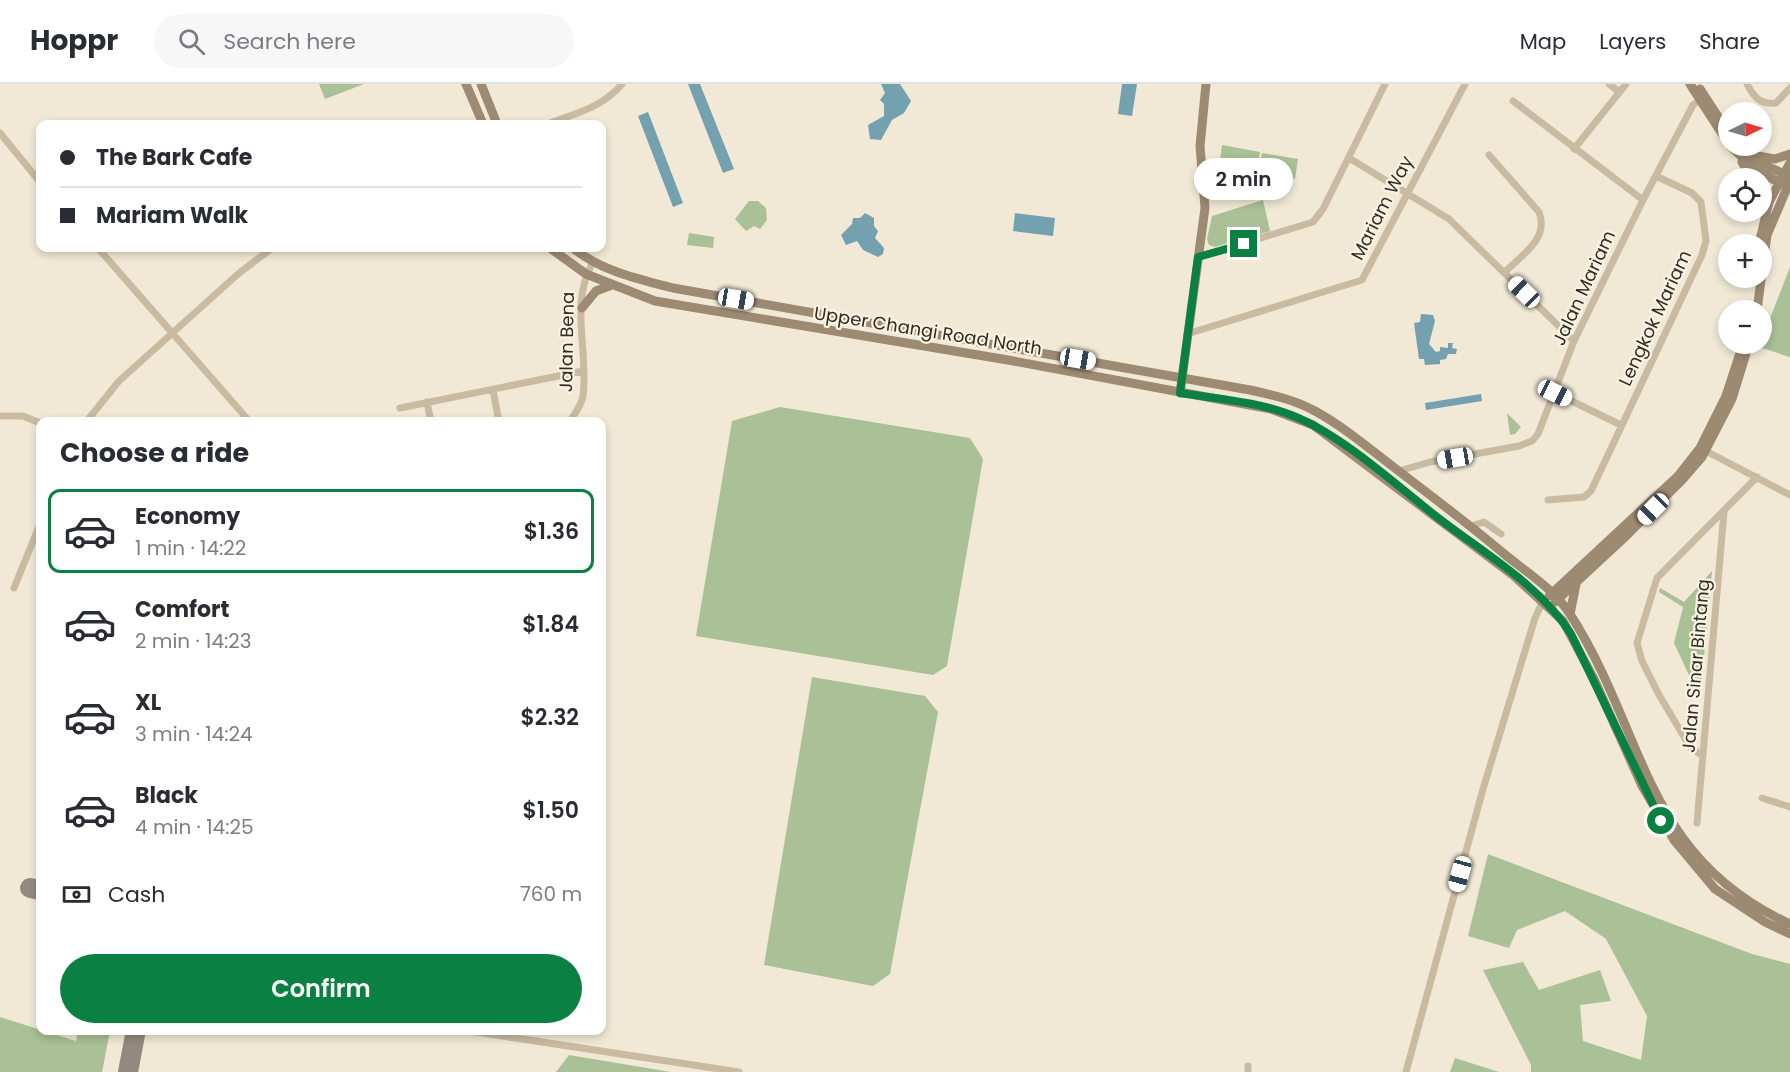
<!DOCTYPE html>
<meta charset="utf-8">
<style>
body{margin:0;font-family:Poppins,sans-serif;background:#f7f7f7;color:#2b2b33;height:100vh;display:flex;flex-direction:column;font-size:22px;white-space:nowrap}
*{box-sizing:border-box;margin:0}
p{font-size:20px;color:#7c7c81}
.icon{flex:none;width:33px;height:33px;fill:none;stroke:currentColor;stroke-width:2;stroke-linecap:round;stroke-linejoin:round}
.map{position:relative;flex:1;overflow:hidden}
.drawer{position:absolute;left:36px;top:333px;width:570px;height:618px;display:flex;flex-direction:column;background:#fff;border-radius:12px;box-shadow:0 3px 9px #0003}
.drawer>*{flex:none}
.guide{position:absolute;left:36px;top:36px;width:570px;height:132px;border-radius:12px;box-shadow:0 3px 9px #0003;display:grid;align-content:center;height:132px;padding:0 24px;background:#fff}
.needle{width:39px;rotate:85deg}
.buttons{position:absolute;left:1718px;top:18px;display:grid;gap:12px}
.buttons a{display:grid;place-items:center;width:54px;height:54px;border-radius:50%;background:#fff;box-shadow:0 3px 9px #0003;font-size:30px}
.end{position:absolute;width:27px;height:27px;margin:-14px;border:8px solid #0b8043;background:#fff;box-shadow:0 0 0 3px #fff}
.from{border-radius:50%}
.bubble{position:absolute;height:42px;border-radius:21px;background:#fff;box-shadow:0 3px 9px #0003;font-size:20px;font-weight:600;line-height:42px;text-align:center}
.car{position:absolute;width:18px;height:36px;margin:-18px -9px;border-radius:8px;box-shadow:0 0 4px 2px #0007;background:linear-gradient(#fff 24%,#345 0 40%,#fff 0 76%,#345 0 86%,#fff 0)}
.guide b{display:flex;align-items:center;gap:21px;height:57px;font-size:22px}
.guide b+b{border-top:2px solid #e1e1e2}
.guide i{width:15px;height:15px;background:#2b2b33}
ul{padding:0;list-style:none}
li{display:flex;align-items:center;gap:18px;height:84px;margin:0 12px 9px;padding:0 12px;border:3px solid transparent;border-radius:12px}
li div{flex:1}
li b{display:block;font-size:22px}
li em{font-style:normal;font-weight:600}
li.on{border-color:#0b8043}
li>.icon{width:54px;height:54px;stroke-width:1.5}
h2{padding:0 24px;font-size:27px;line-height:72px}
.pay{display:flex;align-items:center;gap:15px;height:66px;padding:0 24px;font-size:22px}
.pay p{margin-inline-start:auto}
.button{display:flex;gap:12px;margin-top:auto;padding:12px 24px}
.button a{flex:1;height:69px;border-radius:36px;background:#0b8043;color:#fff;font-size:24px;font-weight:600;line-height:69px;text-align:center}
header{display:flex;align-items:center;gap:36px;box-sizing:border-box;height:84px;padding:0 30px;background:#fff;border-bottom:2px solid #e1e1e2}
header strong{font-size:28px}
nav{display:flex;gap:33px;margin-inline-start:auto;font-size:21px}
.search{width:420px;height:54px;background:#f7f7f7;display:flex;align-items:center;gap:15px;box-sizing:border-box;padding:0 21px;border-radius:33px;color:#7c7c81;font-size:22px}
.map>svg:first-child{display:block}
</style>
<header>
<strong>Hoppr</strong>
<div class="search"><svg class="icon" aria-label="search" viewBox="0 0 24 24"><circle cx="10" cy="10" r="6"/><path d="M15 15l6 6"/></svg>Search here</div>
<nav><a>Map</a><a>Layers</a><a>Share</a></nav>
</header>
<div class="map">
<svg width="1790" height="988" viewBox="0 0 1790 988">
<rect width="100%" height="100%" fill="#f1e9d6"/>
<path fill="#aac096" d="M 319,0 L 364,0 L 325,15 Z
M 1222,61 L 1260,68 L 1257,89 L 1219,83 Z
M 1262,69 L 1298,75 L 1295,95 L 1259,88 Z
M 1263,116 L 1270,147 L 1215,163 L 1209,161 L 1207,155 L 1212,132 Z
M 749,117 L 758,117 L 766,124 L 767,136 L 760,145 L 754,142 L 746,147 L 735,135 Z
M 689,149 L 714,153 L 713,164 L 687,161 Z
M 1790,183 L 1790,273 L 1759,263 Z
M 780,323 L 970,354 L 983,375 L 947,582 L 933,591 L 696,552 L 732,337 Z
M 1507,329 L 1521,343 L 1515,350 L 1510,351 Z
M 1712,487 L 1700,615 L 1674,559 L 1683,523 L 1659,508 L 1660,504 L 1684,518 Z
M 812,593 L 925,612 L 938,628 L 890,890 L 873,902 L 764,881 Z
M 1488,770 L 1752,870 L 1790,880 L 1790,988 L 1531,988 L 1531,981 L 1483,886 L 1523,878 L 1539,906 L 1600,886 L 1611,917 L 1580,921 L 1583,957 L 1641,976 L 1647,932 L 1606,855 L 1565,827 L 1517,846 L 1509,864 L 1468,852 Z
M 0,933 L 76,957 L 78,947 L 110,947 L 102,988 L 0,988 Z
M 569,971 L 671,988 L 556,988 Z
M 1455,974 L 1499,988 L 1450,988 Z"/>
<path fill="#74a1af" d="M 688,0 L 700,0 L 734,85 L 723,89 Z
M 881,0 L 900,0 L 911,17 L 904,29 L 892,36 L 881,56 L 870,55 L 868,41 L 884,32 L 884,20 L 880,16 L 885,9 Z
M 1122,0 L 1137,0 L 1132,32 L 1118,30 Z
M 648,28 L 683,119 L 673,123 L 638,32 Z
M 865,129 L 874,134 L 874,142 L 878,147 L 875,154 L 884,164 L 883,170 L 878,173 L 863,166 L 857,157 L 846,161 L 841,151 L 852,140 L 853,134 L 860,134 Z
M 1015,129 L 1055,134 L 1053,152 L 1013,147 Z
M 1421,230 L 1433,231 L 1435,237 L 1429,260 L 1436,268 L 1440,267 L 1440,263 L 1448,264 L 1448,259 L 1453,259 L 1452,264 L 1457,265 L 1456,270 L 1448,270 L 1446,275 L 1440,276 L 1440,280 L 1425,281 L 1424,275 L 1419,275 L 1414,239 L 1420,238 Z
M 1481,310 L 1482,317 L 1426,326 L 1425,319 Z"/>
<g fill="none" stroke-linecap="round" stroke-linejoin="round">
<path stroke="#928a7e" stroke-width="20" d="M 30,804 L 40,806
M 128,988 L 136,946"/>
<path stroke="#c9bba2" stroke-width="7" d="M 1609,0 L 1619,8
M 1747,0 C 1754,13 1760,21 1776,19 L 1790,4
M 1513,17 L 1643,116
M 547,40 C 575,30 603,23 622,0
M 0,49 L 40,98
M 1574,65 L 1626,0
M 1489,71 L 1539,128 C 1550,155 1520,172 1504,189
M 1349,74 L 1449,135 L 1574,257
M 98,164 L 250,338
M 1198,173 L 1313,138 L 1323,125 L 1385,0
M 1187,250 L 1362,196 L 1465,0
M 493,306 L 499,338
M 1555,309 L 1621,341
M 427,318 L 431,338
M 400,324 L 583,287
M 0,332 L 23,332 L 40,339
M 86,338 L 119,297 L 238,190 L 272,164
M 570,338 C 574,330 582,321 583,312 C 589,268 569,219 593,178
M 1702,365 L 1790,411
M 1399,387 L 1430,378 L 1519,362 L 1532,357 L 1538,350 L 1574,257 L 1643,116 L 1693,21 L 1702,14
M 1548,416 L 1584,413 L 1591,407 L 1702,171 L 1706,157 L 1701,118 L 1692,109 L 1656,92
M 1471,442 L 1484,438 L 1501,450
M 14,504 L 40,440
M 1703,672 L 1690,663 L 1658,609 L 1642,577 L 1637,559 L 1657,494 L 1757,393
M 1762,714 L 1790,723
M 1697,739 L 1724,428
M 463,946 L 739,988
M 1248,988 L 1248,982
M 1406,988 L 1483,705 L 1535,534 L 1543,517"/>
<path stroke="#9d8a73" stroke-width="9" d="M 466,0 L 483,40
M 481,0 L 497,40
M 1690,0 L 1728,59
M 1700,5 L 1728,48
M 1730,62 L 1756,86 L 1782,100
M 1741,62 L 1762,80 L 1789,92
M 1752,71 L 1775,75 L 1790,70
M 1742,78 L 1751,94
M 1759,160 L 1769,118 L 1790,79
M 550,164 L 586,190 L 655,217 L 1008,276 L 1271,325 L 1313,341 L 1514,492 L 1563,537 L 1594,595 L 1642,702 L 1674,756 L 1715,805 L 1765,838 L 1790,850
M 573,164 C 601,187 638,195 673,204 L 1250,306 C 1273,311 1295,316 1315,327 C 1346,344 1372,367 1400,388 C 1435,415 1470,441 1503,469 C 1526,488 1554,505 1570,530 C 1647,650 1642,772 1790,840
M 582,224 L 596,207 L 612,201
M 1757,226 L 1767,151 L 1790,97
M 1180,309 L 1205,124 L 1200,62 L 1206,0
M 1549,512 L 1678,392 L 1700,364 L 1726,312 L 1743,260
M 1555,518 L 1624,454 L 1682,396 L 1702,373 L 1732,315 L 1749,260
M 1570,530 L 1576,500"/>
</g>
<g fill="none" stroke-linecap="round" stroke-linejoin="round">
<path stroke="#0b8043" stroke-width="8" d="M 1244,160 L 1198,173 L 1180,309 C 1218,315 1261,318 1296,333 C 1344,353 1396,401 1437,433 C 1482,468 1540,501 1571,550 L 1661,737"/>
</g>
<g text-anchor="middle" stroke-width="4.5" stroke-linejoin="round" paint-order="stroke">
<g font-size="18" fill="#332c25" stroke="#f9f3e2">
<text transform="translate(1382 124) rotate(-63)" y="6">Mariam Way</text>
<text transform="translate(1584 204) rotate(-65)" y="6">Jalan Mariam</text>
<text transform="translate(1655 234) rotate(-65)" y="6">Lengkok Mariam</text>
<text transform="translate(928 247) rotate(9)" y="6">Upper Changi Road North</text>
<text transform="translate(567 258) rotate(-89)" y="6">Jalan Bena</text>
<text transform="translate(1696 582) rotate(-85)" y="6">Jalan Sinar Bintang</text>
</g>
</g>
</svg>
<div class="buttons">
<a><svg class="needle" viewBox="-14 -14 28 28"><path d="M0-13l5 13h-10z" fill="#e53935"/><path d="M0 13l5-13h-10z" fill="#7c7c81"/></svg></a>
<a><svg class="icon" aria-label="locate" viewBox="0 0 24 24"><circle cx="12" cy="12" r="6"/><path d="M12 2v4M12 18v4M2 12h4M18 12h4"/></svg></a>
<a>+</a>
<a>−</a>
</div>
<i class="end from" style="left:1661px;top:737px"></i>
<i class="end" style="left:1244px;top:160px"></i>
<div class="bubble" style="left:1194px;top:74px;width:99px">2 min</div>
<i class="car" style="left:1524px;top:208px;rotate:314deg"></i>
<i class="car" style="left:736px;top:215px;rotate:100deg"></i>
<i class="car" style="left:1078px;top:275px;rotate:100deg"></i>
<i class="car" style="left:1555px;top:309px;rotate:116deg"></i>
<i class="car" style="left:1455px;top:374px;rotate:260deg"></i>
<i class="car" style="left:1653px;top:425px;rotate:225deg"></i>
<i class="car" style="left:1460px;top:790px;rotate:195deg"></i>
<div class="guide">
<b><i class="from"></i>The Bark Cafe</b>
<b><i></i>Mariam Walk</b>
</div>
<section class="drawer">
<h2>Choose a ride</h2>
<ul>
<li class="on"><svg class="icon" aria-label="car" viewBox="0 0 24 24"><path d="M5 17H2v-5l4-1 3-4h7l3 4 3 1v5h-3M9 17h6M6 11h13"/><circle cx="7" cy="17" r="2"/><circle cx="17" cy="17" r="2"/></svg><div><b>Economy</b><p>1 min · 14:22</p></div><em>$1.36</em></li>
<li><svg class="icon" aria-label="car" viewBox="0 0 24 24"><path d="M5 17H2v-5l4-1 3-4h7l3 4 3 1v5h-3M9 17h6M6 11h13"/><circle cx="7" cy="17" r="2"/><circle cx="17" cy="17" r="2"/></svg><div><b>Comfort</b><p>2 min · 14:23</p></div><em>$1.84</em></li>
<li><svg class="icon" aria-label="car" viewBox="0 0 24 24"><path d="M5 17H2v-5l4-1 3-4h7l3 4 3 1v5h-3M9 17h6M6 11h13"/><circle cx="7" cy="17" r="2"/><circle cx="17" cy="17" r="2"/></svg><div><b>XL</b><p>3 min · 14:24</p></div><em>$2.32</em></li>
<li><svg class="icon" aria-label="car" viewBox="0 0 24 24"><path d="M5 17H2v-5l4-1 3-4h7l3 4 3 1v5h-3M9 17h6M6 11h13"/><circle cx="7" cy="17" r="2"/><circle cx="17" cy="17" r="2"/></svg><div><b>Black</b><p>4 min · 14:25</p></div><em>$1.50</em></li>
</ul>
<div class="pay"><svg class="icon" aria-label="cash" viewBox="0 0 24 24"><path d="M3 7h18v10H3z"/><circle cx="12" cy="12" r="2"/></svg>Cash<p>760 m</p></div>
<div class="button"><a>Confirm</a></div>
</section>
</div>
